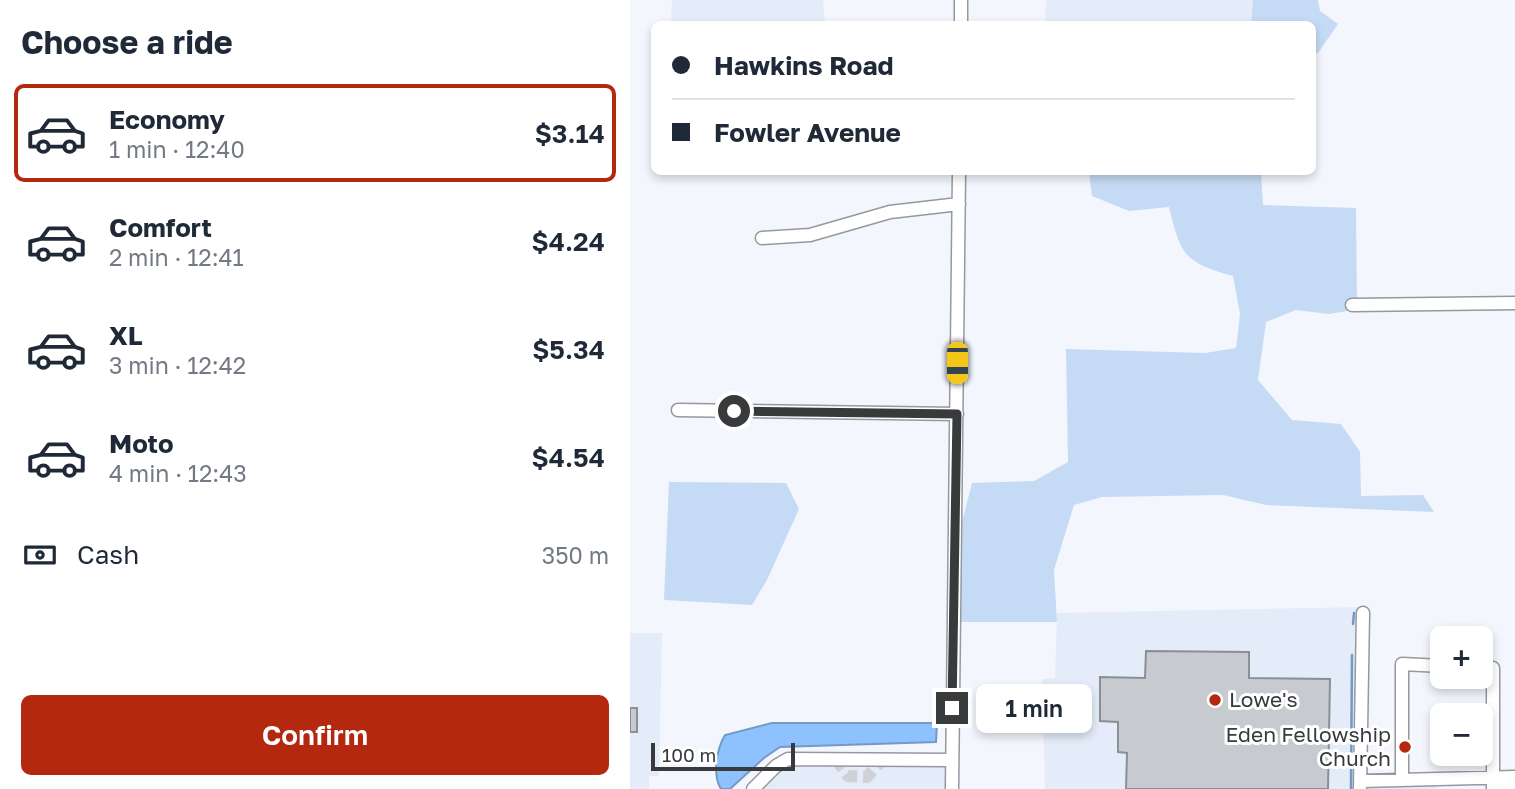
<!DOCTYPE html>
<meta charset="utf-8">
<style>
body{margin:0;font-family:"Golos Text",sans-serif;background:#f6f6f7;color:#1f2937;height:100vh;display:flex;flex-direction:column;font-size:26px;white-space:nowrap}
*{box-sizing:border-box;margin:0}
p{font-size:23px;color:#747a83}
.icon{flex:none;width:38px;height:38px;fill:none;stroke:currentColor;stroke-width:2;stroke-linecap:round;stroke-linejoin:round}
.map{position:relative;flex:1;overflow:hidden}
.details{display:flex;flex-direction:column;background:#fff;width:630px}
.details>*{flex:none}
.guide{position:absolute;left:21px;top:21px;width:665px;height:154px;border-radius:10px;box-shadow:0 4px 10px #0003;display:grid;align-content:center;height:154px;padding:0 21px;background:#fff}
.buttons{position:absolute;left:800px;top:626px;display:grid;gap:14px}
.buttons a{display:grid;place-items:center;width:63px;height:63px;border-radius:10px;background:#fff;box-shadow:0 4px 10px #0003;font-size:35px}
.scale{position:absolute;left:21px;bottom:18px;width:144px;box-sizing:border-box;padding-left:7px;border:4px solid #383a3c;border-top:0;font-size:19px;line-height:24px;white-space:nowrap;color:#383a3c;-webkit-text-stroke:5px #fff;paint-order:stroke}
.end{position:absolute;width:32px;height:32px;margin:-16px;border:9px solid #383a3c;background:#fff;box-shadow:0 0 0 4px #fff}
.from{border-radius:50%}
.bubble{position:absolute;height:49px;border-radius:10px;background:#fff;box-shadow:0 4px 10px #0003;font-size:23px;font-weight:600;line-height:49px;text-align:center}
.car{position:absolute;width:21px;height:42px;margin:-21px -10px;border-radius:9px;box-shadow:0 0 5px 2px #0007;background:linear-gradient(#f5c518 24%,#345 0 40%,#f5c518 0 76%,#345 0 86%,#f5c518 0)}
.guide b{display:flex;align-items:center;gap:24px;height:66px;font-size:26px}
.guide b+b{border-top:2px solid #e0e1e3}
.guide i{width:18px;height:18px;background:#1f2937}
ul{padding:0;list-style:none}
li{display:flex;align-items:center;gap:21px;height:98px;margin:0 14px 10px;padding:0 7px;border:4px solid transparent;border-radius:10px}
li div{flex:1}
li b{display:block;font-size:26px}
li em{font-style:normal;font-weight:600}
li.on{border-color:#b4280f}
li>.icon{width:63px;height:63px;stroke-width:1.5}
h2{padding:0 21px;font-size:32px;line-height:84px}
.pay{display:flex;align-items:center;gap:18px;height:77px;padding:0 21px;font-size:26px}
.pay p{margin-inline-start:auto}
.cta{display:flex;gap:14px;margin-top:auto;padding:14px 21px}
.cta a{flex:1;height:80px;border-radius:10px;background:#b4280f;color:#fff;font-size:28px;font-weight:600;line-height:80px;text-align:center}
main{display:flex;flex:1;min-height:0}
.map>svg:first-child{display:block}
</style>
<main>
<section class="details">
<h2>Choose a ride</h2>
<ul>
<li class="on"><svg class="icon" aria-label="car" viewBox="0 0 24 24"><path d="M5 17H2v-5l4-1 3-4h7l3 4 3 1v5h-3M9 17h6M6 11h13"/><circle cx="7" cy="17" r="2"/><circle cx="17" cy="17" r="2"/></svg><div><b>Economy</b><p>1 min · 12:40</p></div><em>$3.14</em></li>
<li><svg class="icon" aria-label="car" viewBox="0 0 24 24"><path d="M5 17H2v-5l4-1 3-4h7l3 4 3 1v5h-3M9 17h6M6 11h13"/><circle cx="7" cy="17" r="2"/><circle cx="17" cy="17" r="2"/></svg><div><b>Comfort</b><p>2 min · 12:41</p></div><em>$4.24</em></li>
<li><svg class="icon" aria-label="car" viewBox="0 0 24 24"><path d="M5 17H2v-5l4-1 3-4h7l3 4 3 1v5h-3M9 17h6M6 11h13"/><circle cx="7" cy="17" r="2"/><circle cx="17" cy="17" r="2"/></svg><div><b>XL</b><p>3 min · 12:42</p></div><em>$5.34</em></li>
<li><svg class="icon" aria-label="car" viewBox="0 0 24 24"><path d="M5 17H2v-5l4-1 3-4h7l3 4 3 1v5h-3M9 17h6M6 11h13"/><circle cx="7" cy="17" r="2"/><circle cx="17" cy="17" r="2"/></svg><div><b>Moto</b><p>4 min · 12:43</p></div><em>$4.54</em></li>
</ul>
<div class="pay"><svg class="icon" aria-label="cash" viewBox="0 0 24 24"><path d="M3 7h18v10H3z"/><circle cx="12" cy="12" r="2"/></svg>Cash<p>350 m</p></div>
<div class="cta"><a>Confirm</a></div>
</section>
<div class="map">
<svg width="885" height="789" viewBox="0 0 885 789">
<rect width="100%" height="100%" fill="#f3f7fd"/>
<path fill="#e3ecf8" d="M 42,0 L 193,0 L 195,24 L 41,24 Z
M 416,0 L 623,0 L 621,24 L 415,24 Z
M 733,607 L 728,608 L 726,789 L 415,789 L 412,679 L 425,678 L 427,613 Z
M 0,633 L 32,633 L 29,776 L 19,776 L 19,789 L 0,789 Z
M 150,758 L 316,759 L 317,789 L 118,789 Z
M 736,763 L 736,788 L 795,785 L 806,786 L 806,789 L 735,789 Z"/>
<path fill="#c5dbf5" d="M 623,0 L 688,0 L 690,11 L 708,24 L 688,53 L 683,54 L 682,24 L 621,24 Z
M 459,172 L 631,172 L 633,205 L 726,208 L 727,299 L 718,300 L 718,310 L 724,310 L 699,314 L 666,310 L 636,322 L 628,380 L 662,420 L 711,424 L 730,452 L 731,496 L 793,495 L 804,512 L 636,505 L 593,495 L 472,497 L 444,505 L 424,570 L 427,622 L 329,622 L 330,530 L 342,483 L 404,481 L 438,462 L 436,349 L 575,353 L 606,348 L 610,314 L 603,276 C 554,262 551,256 539,207 L 499,211 L 462,196 Z
M 39,482 L 156,483 L 169,509 L 137,580 L 122,605 L 34,600 Z"/>
<path fill="#8dc2ff" stroke="#7499c4" stroke-width="2" d="M 142,723 L 307,723 L 306,742 L 150,747 L 134,758 L 100,789 L 91,789 C 82,775 87,748 95,735 Z"/>
<g fill="none" stroke-linecap="round" stroke-linejoin="round">
<path stroke="#7499c4" stroke-width="2.5" d="M 723,624 L 724,613
M 721,789 L 722,655"/>
</g>
<path fill="#c7cbd0" stroke="#8b8f93" stroke-width="2" d="M 516,651 L 619,652 L 619,678 L 700,679 L 698,789 L 496,789 L 497,753 L 488,752 L 488,722 L 470,721 L 470,677 L 515,678 Z
M 0,708 L 7,708 L 7,732 L 0,732 Z"/>
<g fill="none" stroke-linecap="round" stroke-linejoin="round">
<path stroke="#ced1d6" stroke-width="12" stroke-dasharray="12 6" stroke-linecap="butt" d="M 206,759 L 218,776 L 237,777 L 252,760"/>
<defs>
<path id="minor" d="M 331,24 L 331,0
M 132,238 L 180,235 L 260,212 L 329,204
M 722,305 L 885,303
M 48,410 L 327,414
M 850,667 L 863,668 L 863,789
M 772,780 L 772,664 L 812,666
M 731,781 L 885,777
M 123,789 L 146,766 L 158,759 L 321,760
M 322,789 L 329,172
M 730,789 L 733,613
M 863,789 L 885,788"/>
</defs>
<use href="#minor" stroke="#95999e" stroke-width="15"/>
<use href="#minor" stroke="#fff" stroke-width="12"/>
</g>
<g fill="none" stroke-linecap="round" stroke-linejoin="round">
<path stroke="#383a3c" stroke-width="9" d="M 104,411 L 327,414 L 322,708"/>
</g>
<g fill="#b4280f" stroke="#fff" stroke-width="2.5">
<circle cx="585" cy="700" r="7"/>
<circle cx="775" cy="747" r="7"/>
</g>
<g text-anchor="middle" stroke-width="6" stroke-linejoin="round" paint-order="stroke">
<g font-size="21" fill="#383a3c" stroke="#fff" text-anchor="start">
<text x="599" y="707">Lowe's</text>
<text x="761" y="742" text-anchor="end">Eden Fellowship<tspan x="761" dy="24">Church</tspan></text>
</g>
</g>
</svg>
<div class="buttons">
<a>+</a>
<a>−</a>
</div>
<div class="scale">100 m</div>
<i class="end from" style="left:104px;top:411px"></i>
<i class="end" style="left:322px;top:708px"></i>
<div class="bubble" style="left:346px;top:684px;width:116px">1 min</div>
<i class="car" style="left:327px;top:363px;rotate:180deg"></i>
<div class="guide">
<b><i class="from"></i>Hawkins Road</b>
<b><i></i>Fowler Avenue</b>
</div>
</div>
</main>
